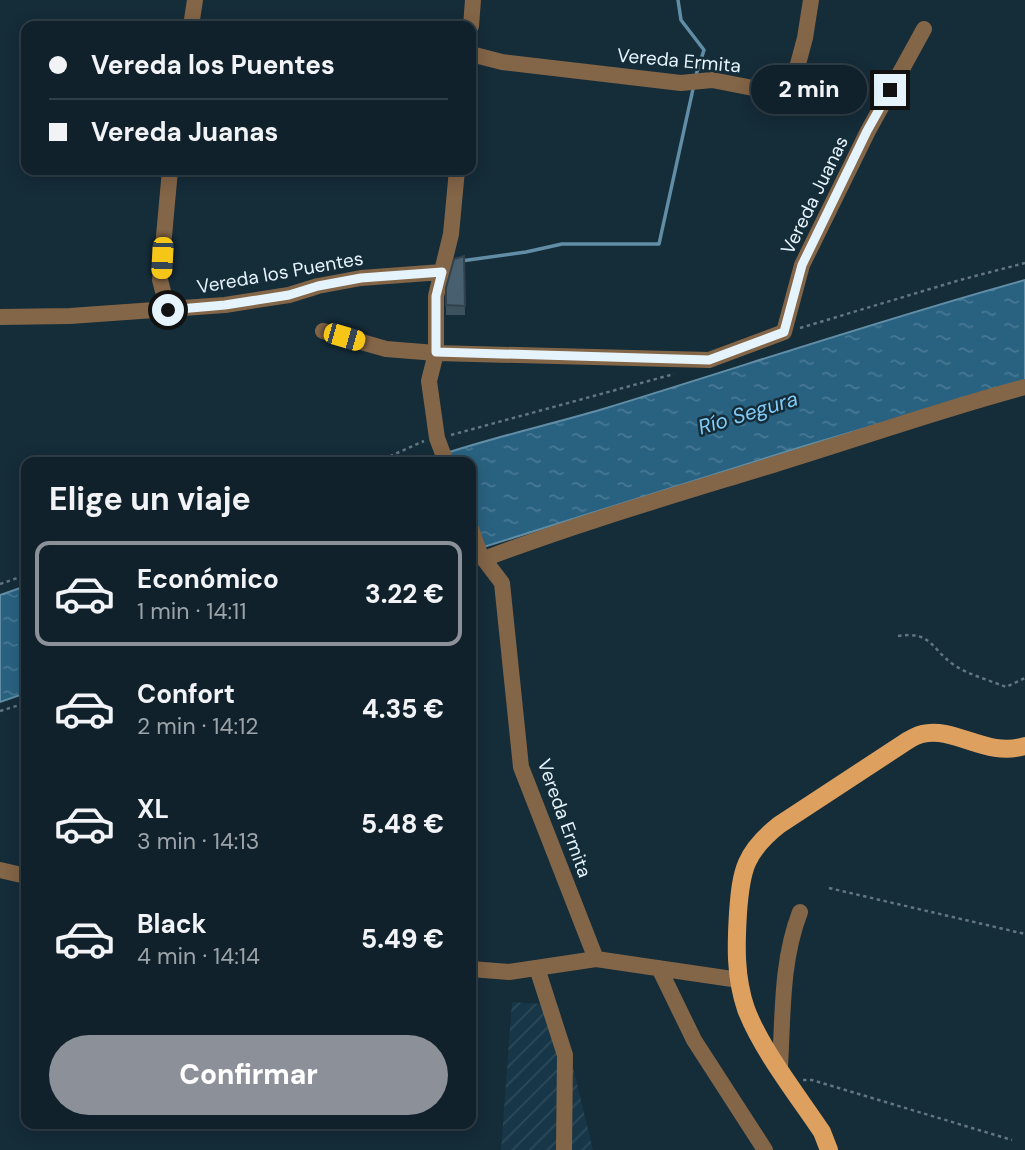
<!DOCTYPE html>
<html lang="es">
<meta charset="utf-8">
<style>
body{margin:0;font-family:"DM Sans",sans-serif;background:#1e2e37;color:#f1f3f6;height:100vh;display:flex;flex-direction:column;font-size:26px;white-space:nowrap}
*{box-sizing:border-box;margin:0}
p{font-size:23px;color:#9ca3a9}
.icon{flex:none;width:38px;height:38px;fill:none;stroke:currentColor;stroke-width:2;stroke-linecap:round;stroke-linejoin:round}
.map{position:relative;flex:1;overflow:hidden}
.details{position:absolute;left:21px;top:457px;width:455px;height:672px;display:flex;flex-direction:column;background:#10212b;border-radius:14px;box-shadow:0 4px 18px #0003,0 0 0 2px #303e47}
.details>*{flex:none}
.top-card{position:absolute;left:21px;top:21px;width:455px;height:154px;border-radius:14px;box-shadow:0 4px 18px #0003,0 0 0 2px #303e47;display:grid;align-content:center;height:154px;padding:0 28px;background:#10212b}
.end{position:absolute;width:32px;height:32px;margin:-16px;border:9px solid #e5f3fc;background:#111;box-shadow:0 0 0 4px #111}
.from{border-radius:50%}
.bubble{position:absolute;height:49px;border-radius:24px;background:#10212b;box-shadow:0 4px 18px #0003,0 0 0 2px #303e47;font-size:23px;font-weight:800;line-height:49px;text-align:center}
.car{position:absolute;width:21px;height:42px;margin:-21px -10px;border-radius:9px;box-shadow:0 0 5px 2px #0007;background:linear-gradient(#f5c518 24%,#345 0 40%,#f5c518 0 76%,#345 0 86%,#f5c518 0)}
.top-card b{display:flex;align-items:center;gap:24px;height:66px;font-size:26px}
.top-card b+b{border-top:2px solid #303e47}
.top-card i{width:18px;height:18px;background:#f1f3f6}
ul{padding:0;list-style:none}
li{display:flex;align-items:center;gap:21px;height:105px;margin:0 14px 10px;padding:0 14px;border:4px solid transparent;border-radius:14px}
li div{flex:1}
li b{display:block;font-size:26px}
li em{font-style:normal;font-weight:800}
li.active{border-color:#8c9099}
li>.icon{width:63px;height:63px;stroke-width:1.5}
h2{padding:0 28px;font-size:32px;line-height:84px}
.cta{display:flex;gap:14px;margin-top:auto;padding:14px 28px}
.cta a{flex:1;height:80px;border-radius:42px;background:#8c9099;color:#fff;font-size:28px;font-weight:800;line-height:80px;text-align:center}
.map>svg:first-child{display:block}
</style>
<div class="map">
<svg width="1025" height="1150" viewBox="0 0 1025 1150">
<defs>
<pattern id="industrial-furrows" width="10" height="10" patternUnits="userSpaceOnUse" patternTransform="scale(1.75)"><rect width="10" height="10" fill="#173647"/><path d="M-1 1l2-2M0 10L10 0M9 11l2-2" fill="none" stroke="#2d4a59"/></pattern>
<pattern id="water-ripples" width="26" height="14" patternUnits="userSpaceOnUse" patternTransform="scale(1.75)"><rect width="26" height="14" fill="#296281"/><path d="M2 4q2-2 4 0t4 0M15 11q2-2 4 0t4 0" fill="none" stroke="#487994"/></pattern>
</defs>
<rect width="100%" height="100%" fill="#152c39"/>
<path fill="url(#industrial-furrows)" d="M 512,1002 L 558,1005 L 593,1150 L 501,1150 Z"/>
<path fill="url(#water-ripples)" stroke="#618ea6" stroke-width="2" d="M 1025,280 L 1025,381 L 798,448 L 471,551 L 471,462 L 420,462 C 480,440 542,427 603,409 C 744,366 883,319 1025,280 Z
M 26,586 L 26,693 L 0,702 L 0,595 Z"/>
<g fill="none" stroke-linecap="round" stroke-linejoin="round">
<path stroke="#618ea6" stroke-width="3.5" d="M 678,0 L 681,20 L 704,50 L 696,75
M 461,261 L 526,252 L 562,244 L 659,244 L 693,89"/>
<path stroke="#627581" stroke-width="2.5" stroke-dasharray="3.5 3.5" stroke-linecap="butt" d="M 800,328 L 960,280 L 1025,263
M 451,435 L 674,374
M 377,462 L 424,441
M 0,584 L 26,575
M 898,636 C 932,631 930,648 954,665 C 969,675 989,680 1006,687 L 1025,678
M 0,711 L 26,703
M 829,888 L 1025,934
M 803,1080 L 812,1080 L 1012,1140"/>
<path stroke="#836547" stroke-width="16" d="M 191,26 L 195,0
M 471,26 L 473,0
M 471,54 L 502,62 L 681,83 L 712,80 L 779,93 L 791,90 L 805,38 L 811,0
M 168,310 L 160,280 L 170,170
M 0,317 L 70,316 L 225,305 L 289,295 L 318,286 L 361,278 L 442,272
M 323,331 L 386,349 L 436,353 L 709,360 L 784,332 L 802,265 L 868,131 L 924,29
M 446,462 L 437,438 L 429,381 L 436,353 L 436,296 L 451,234 L 457,170
M 471,529 L 480,554 L 502,583 L 521,767 L 596,959
M 484,559 C 581,522 682,493 782,462 C 863,437 943,409 1025,387
M 0,870 L 26,876
M 537,968 L 565,1055 L 564,1150
M 659,968 L 694,1040 L 765,1150
M 471,969 L 509,972 L 596,959 L 739,980
M 780,1067 C 783,1015 781,961 800,912"/>
<path stroke="#dda05f" stroke-width="18" d="M 829,1150 L 822,1132 C 798,1096 761,1049 746,1009 C 735,977 736,945 738,913 C 741,870 745,852 779,825 L 907,741 C 912,738 917,735 922,734 C 955,726 986,758 1025,746"/>
</g>
<path fill="#3d525f" d="M 464,256 L 465,315 L 446,315 L 446,288 Z"/>
<path fill="#475f6e" stroke="#32424d" stroke-width="2" d="M 464,256 L 465,306 L 446,305 L 446,288 L 454,259 Z"/>
<g fill="none" stroke-linecap="round" stroke-linejoin="round">
<path stroke="#e5f3fc" stroke-width="9" d="M 168,310 L 225,305 L 289,295 L 318,286 L 361,278 L 442,272 L 436,296 L 436,352 L 709,360 L 784,332 L 802,265 L 867,131 L 890,90"/>
</g>
<g text-anchor="middle" stroke-width="5" stroke-linejoin="round" paint-order="stroke">
<g font-size="19" fill="#e5f3fc" stroke="#152c39">
<text transform="translate(679 60) rotate(5)" y="7">Vereda Ermita</text>
<text transform="translate(814 195) rotate(-64)" y="7">Vereda Juanas</text>
<text transform="translate(280 272) rotate(-10)" y="7">Vereda los Puentes</text>
<text transform="translate(565 818) rotate(70)" y="7">Vereda Ermita</text>
</g>
<g font-size="21" font-style="italic" fill="#82cbf6" stroke="#152c39">
<text transform="translate(748 413) rotate(-17)" y="7">Río Segura</text>
</g>
</g>
</svg>
<i class="end from" style="left:168px;top:310px"></i>
<i class="end" style="left:890px;top:90px"></i>
<div class="bubble" style="left:751px;top:65px;width:116px">2 min</div>
<i class="car" style="left:162px;top:258px;rotate:183deg"></i>
<i class="car" style="left:344px;top:337px;rotate:106deg"></i>
<div class="top-card">
<b><i class="from"></i>Vereda los Puentes</b>
<b><i></i>Vereda Juanas</b>
</div>
<section class="details">
<h2>Elige un viaje</h2>
<ul>
<li class="active"><svg class="icon" aria-label="car" viewBox="0 0 24 24"><path d="M5 17H2v-5l4-1 3-4h7l3 4 3 1v5h-3M9 17h6M6 11h13"/><circle cx="7" cy="17" r="2"/><circle cx="17" cy="17" r="2"/></svg><div><b>Económico</b><p>1 min · 14:11</p></div><em>3.22 €</em></li>
<li><svg class="icon" aria-label="car" viewBox="0 0 24 24"><path d="M5 17H2v-5l4-1 3-4h7l3 4 3 1v5h-3M9 17h6M6 11h13"/><circle cx="7" cy="17" r="2"/><circle cx="17" cy="17" r="2"/></svg><div><b>Confort</b><p>2 min · 14:12</p></div><em>4.35 €</em></li>
<li><svg class="icon" aria-label="car" viewBox="0 0 24 24"><path d="M5 17H2v-5l4-1 3-4h7l3 4 3 1v5h-3M9 17h6M6 11h13"/><circle cx="7" cy="17" r="2"/><circle cx="17" cy="17" r="2"/></svg><div><b>XL</b><p>3 min · 14:13</p></div><em>5.48 €</em></li>
<li><svg class="icon" aria-label="car" viewBox="0 0 24 24"><path d="M5 17H2v-5l4-1 3-4h7l3 4 3 1v5h-3M9 17h6M6 11h13"/><circle cx="7" cy="17" r="2"/><circle cx="17" cy="17" r="2"/></svg><div><b>Black</b><p>4 min · 14:14</p></div><em>5.49 €</em></li>
</ul>
<div class="cta"><a>Confirmar</a></div>
</section>
</div>
